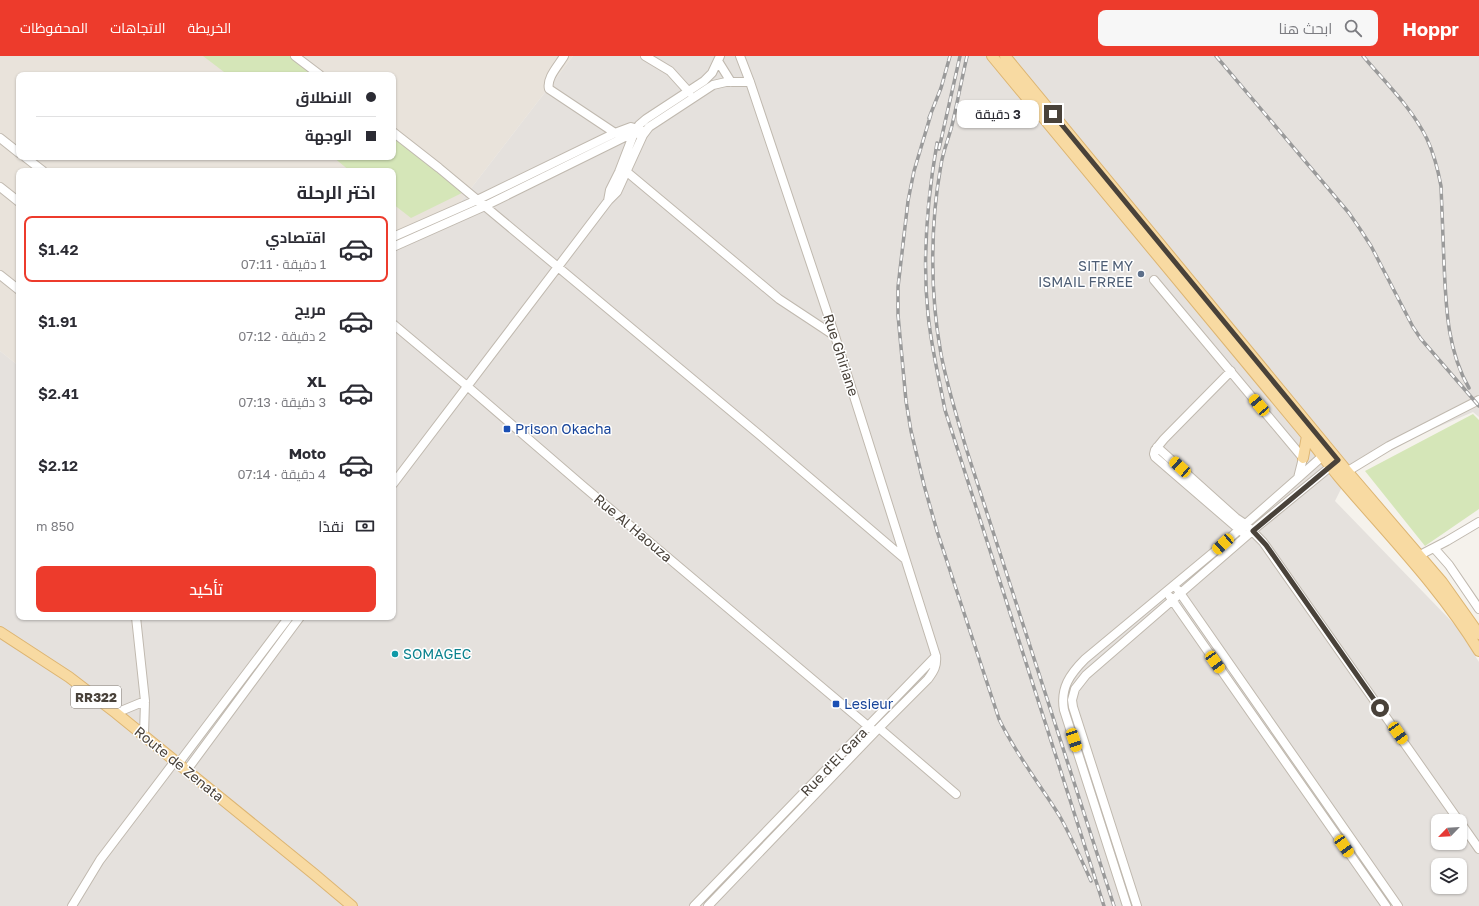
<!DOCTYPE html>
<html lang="ar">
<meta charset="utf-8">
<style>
body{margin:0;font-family:"Golos Text",Cairo,sans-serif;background:#f7f7f7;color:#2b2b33;direction:rtl;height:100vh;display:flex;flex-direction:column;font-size:15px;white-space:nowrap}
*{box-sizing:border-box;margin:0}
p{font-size:13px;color:#7c7c81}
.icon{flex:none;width:22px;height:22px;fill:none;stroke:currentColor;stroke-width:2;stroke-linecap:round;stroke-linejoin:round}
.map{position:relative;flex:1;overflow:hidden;direction:ltr}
.sheet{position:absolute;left:16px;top:112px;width:380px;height:452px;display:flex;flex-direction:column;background:#fff;border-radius:8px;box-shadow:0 1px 3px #0004;direction:rtl}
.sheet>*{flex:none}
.guide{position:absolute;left:16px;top:16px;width:380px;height:88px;border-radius:8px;box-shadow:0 1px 3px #0004;direction:rtl;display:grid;align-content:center;height:88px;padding:0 20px;background:#fff}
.needle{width:26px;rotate:245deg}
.tools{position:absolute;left:1431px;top:758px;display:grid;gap:8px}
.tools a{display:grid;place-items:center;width:36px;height:36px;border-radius:8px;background:#fff;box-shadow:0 1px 3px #0004;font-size:20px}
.end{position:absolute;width:18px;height:18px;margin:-9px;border:5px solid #49423a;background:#fff;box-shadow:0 0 0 2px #fff}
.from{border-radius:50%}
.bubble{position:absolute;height:28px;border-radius:8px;background:#fff;box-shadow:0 1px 3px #0004;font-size:13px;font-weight:600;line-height:28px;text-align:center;direction:rtl}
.car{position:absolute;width:12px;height:24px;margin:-12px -6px;border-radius:5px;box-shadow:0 0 3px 1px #0007;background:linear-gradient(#f5c518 24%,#345 0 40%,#f5c518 0 76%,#345 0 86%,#f5c518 0)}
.guide b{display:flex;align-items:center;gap:14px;height:38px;font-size:15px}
.guide b+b{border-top:1px solid #e1e1e2}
.guide i{width:10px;height:10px;background:#2b2b33}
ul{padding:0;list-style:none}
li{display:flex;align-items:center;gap:12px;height:66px;margin:0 8px 6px;padding:0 12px;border:2px solid transparent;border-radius:8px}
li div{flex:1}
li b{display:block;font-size:15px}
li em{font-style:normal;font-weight:600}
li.selected{border-color:#ed3b2c}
li>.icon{width:36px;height:36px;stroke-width:1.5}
h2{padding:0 20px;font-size:18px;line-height:48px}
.pay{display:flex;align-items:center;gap:10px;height:44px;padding:0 20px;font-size:15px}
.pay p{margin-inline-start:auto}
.action{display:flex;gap:8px;margin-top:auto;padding:8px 20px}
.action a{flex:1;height:46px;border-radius:8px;background:#ed3b2c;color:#fff;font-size:16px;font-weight:600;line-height:46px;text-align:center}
header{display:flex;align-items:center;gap:24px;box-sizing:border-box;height:56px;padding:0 20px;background:#ed3b2c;color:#fff}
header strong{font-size:19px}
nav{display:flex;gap:22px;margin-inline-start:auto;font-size:14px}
.search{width:280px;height:36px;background:#f7f7f7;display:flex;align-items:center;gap:10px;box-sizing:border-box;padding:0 14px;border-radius:8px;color:#7c7c81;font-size:15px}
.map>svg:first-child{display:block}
</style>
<header>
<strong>Hoppr</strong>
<div class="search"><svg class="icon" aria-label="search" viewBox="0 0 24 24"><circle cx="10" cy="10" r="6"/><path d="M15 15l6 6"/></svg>ابحث هنا</div>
<nav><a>الخريطة</a><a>الاتجاهات</a><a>المحفوظات</a></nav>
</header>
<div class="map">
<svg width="1479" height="850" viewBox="0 0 1479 850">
<rect width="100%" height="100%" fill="#f5f2ec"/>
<path fill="#e9e3db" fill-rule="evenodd" d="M 0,0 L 573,0 L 455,153 L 393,176 L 393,115 L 19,115 L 19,310 L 0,295 ZM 19,19 L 393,19 L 393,101 L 19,101 Z"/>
<path fill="#e5e1dd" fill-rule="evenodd" d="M 573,0 L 1479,0 L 1479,361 L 1473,356 L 1354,407 L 1335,445 L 1457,571 L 1479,606 L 1479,850 L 0,850 L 0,295 L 19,310 L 19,561 L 393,561 L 393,176 L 455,153 ZM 1438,765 L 1460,765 L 1460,787 L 1438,787 ZM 1438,809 L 1460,809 L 1460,831 L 1438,831 Z"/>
<path fill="#d5e6b8" d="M 203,0 L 295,0 L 320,19 L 228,19 Z
M 393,77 L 466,135 L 411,162 L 393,148 L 393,115 L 350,115 L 333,101 L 393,101 Z
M 1473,358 L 1479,364 L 1479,453 L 1425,490 L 1365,415 Z"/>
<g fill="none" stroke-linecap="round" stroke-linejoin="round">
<defs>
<path id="minor" d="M 295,0 L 320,19
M 564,0 C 559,9 546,22 549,33 L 615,77
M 645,0 L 670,15 L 689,36
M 718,5 L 731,26
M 393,76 L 439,112 L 762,381 L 905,503
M 0,82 L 19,97
M 25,101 L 43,115
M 627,116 L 779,243 L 835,280
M 0,131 L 19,146
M 608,145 L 610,134 L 619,116 L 634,77 L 639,69 L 646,63 L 704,25 L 712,17 L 720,0
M 393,181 L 477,144 L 615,77 L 631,71 L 645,75
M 393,191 L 485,150 L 631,78 L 634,77 L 643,79
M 0,219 L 19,234
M 393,268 L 467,330 L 583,430 L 875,676
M 1231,315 L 1164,383 L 1155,394 L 1154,398 L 1155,401 L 1242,476
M 1157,391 L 1236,462 L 1245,468 L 1263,486 L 1459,765
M 1343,418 L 1389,390 L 1479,344
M 1298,422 L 1326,397
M 393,428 L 608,145 L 617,136 L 643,79 L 649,71 L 713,29 L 726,26 L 750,26
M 1434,492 L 1449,509 L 1479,553
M 1420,499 L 1447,485 L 1479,466
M 1178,534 L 1398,850
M 1170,541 L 1386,850
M 136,561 L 145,645 L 144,679
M 116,657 L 145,645
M 879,672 L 956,738
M 178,708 L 289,561
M 187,714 L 300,561
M 1460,766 L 1479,793
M 72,850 L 100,804 L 175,705
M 694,850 L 936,600
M 708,850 L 875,676 L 928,623 C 934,615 937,610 936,600 L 835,280 L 750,26 L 740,0
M 1127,850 L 1064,654 C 1060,632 1070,618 1085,603 L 1215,495 L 1298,422 L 1303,402 L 1154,224
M 1137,850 L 1073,651 L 1072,644 L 1075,633 L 1086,619 L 1258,470 L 1335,407"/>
<path id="major" d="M 992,0 L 1307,380 C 1318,394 1328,408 1339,421 C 1388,479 1439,530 1479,595
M 1005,0 L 1347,415 L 1442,526 L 1479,578
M 1303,402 L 1307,380
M 0,576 L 69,621 L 116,657 L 314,818 L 352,850"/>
</defs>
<use href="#minor" stroke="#c0b9af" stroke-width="10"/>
<use href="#major" stroke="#ddb572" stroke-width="12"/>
<use href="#minor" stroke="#fff" stroke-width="8"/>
<use href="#major" stroke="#f8daa2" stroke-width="10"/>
<defs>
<path id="rail" d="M 967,0 C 962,22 958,43 953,65 C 950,80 943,94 941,109 C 930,169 930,238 941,298 C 947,330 957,361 966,392 L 1114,850
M 1216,0 L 1349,157 L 1360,173 L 1371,190 L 1413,271 L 1421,283 L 1479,350
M 1363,0 C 1385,26 1412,52 1427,83 C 1434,98 1438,114 1441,130 C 1442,156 1443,181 1444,207 C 1446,250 1447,294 1469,332
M 931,58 L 914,115 L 908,145 L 898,231 L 898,259 L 906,345 L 911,375 L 924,429 L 937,475 L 999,663 C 1015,697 1039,727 1059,759 C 1071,780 1081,803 1091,825
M 929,62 L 941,32 L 950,0
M 937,87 C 927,145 922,200 928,258 C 931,290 939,322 945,354 L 1104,850
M 939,93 L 960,0"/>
</defs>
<use href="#rail" stroke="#9a9a9a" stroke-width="3.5"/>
<use href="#rail" stroke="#fff" stroke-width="2" stroke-dasharray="6" stroke-linecap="butt"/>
</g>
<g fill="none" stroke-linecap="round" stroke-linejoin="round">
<path stroke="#49423a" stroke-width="5" d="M 1053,58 L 1338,404 L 1253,475 L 1266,489 L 1380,652"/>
</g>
<circle fill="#5c6f8a" stroke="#fff" stroke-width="1.5" cx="1141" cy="218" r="4"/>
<g fill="#1a4fb4" stroke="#fff" stroke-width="1.5">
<rect x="503" y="369" width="8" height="8" rx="2"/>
<rect x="832" y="644" width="8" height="8" rx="2"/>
</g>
<circle fill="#0f9aa8" stroke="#fff" stroke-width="1.5" cx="395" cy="598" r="4"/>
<g text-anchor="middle" stroke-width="3" stroke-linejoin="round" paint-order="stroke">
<rect fill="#fff" stroke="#807b75" stroke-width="1" x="71" y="630" width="50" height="22" rx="3"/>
<g font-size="13" font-weight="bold" fill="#49423a">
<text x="96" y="646">RR322</text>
</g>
<g font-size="14" fill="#4e5e75" stroke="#fff" text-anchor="end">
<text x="1133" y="215">SITE MY<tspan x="1133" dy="16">ISMAIL FRREE</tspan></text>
</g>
<g font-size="14" fill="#49423a" stroke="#fff">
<text transform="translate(841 299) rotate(72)" y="5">Rue Ghiriane</text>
<text transform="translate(633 472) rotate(40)" y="5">Rue Al Haouza</text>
<text transform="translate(834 706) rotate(-46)" y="5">Rue d'El Gara</text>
<text transform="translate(179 708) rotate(39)" y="5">Route de Zenata</text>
</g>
<g font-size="14" fill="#164399" stroke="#fff" text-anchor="start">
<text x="515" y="378">Prison Okacha</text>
<text x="844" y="653">Lesieur</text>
</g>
<g font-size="14" fill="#0d838f" stroke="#fff" text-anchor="start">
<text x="403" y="603">SOMAGEC</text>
</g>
</g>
</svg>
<div class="tools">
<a><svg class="needle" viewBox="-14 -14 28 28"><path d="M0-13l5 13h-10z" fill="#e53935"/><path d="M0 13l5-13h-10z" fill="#7c7c81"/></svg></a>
<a><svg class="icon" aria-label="layers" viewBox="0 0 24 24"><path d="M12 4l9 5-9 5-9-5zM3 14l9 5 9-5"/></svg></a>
</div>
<i class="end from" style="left:1380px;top:652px"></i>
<i class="end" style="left:1053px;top:58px"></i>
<div class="bubble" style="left:957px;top:44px;width:82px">3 دقيقة</div>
<i class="car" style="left:1259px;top:349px;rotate:320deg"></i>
<i class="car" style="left:1180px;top:411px;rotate:312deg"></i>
<i class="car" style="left:1223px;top:488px;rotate:228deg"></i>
<i class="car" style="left:1215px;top:606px;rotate:145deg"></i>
<i class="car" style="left:1398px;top:677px;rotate:145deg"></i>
<i class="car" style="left:1074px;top:684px;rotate:162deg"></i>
<i class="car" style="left:1344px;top:790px;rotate:145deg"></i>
<div class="guide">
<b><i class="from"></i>الانطلاق</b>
<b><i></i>الوجهة</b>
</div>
<section class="sheet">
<h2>اختر الرحلة</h2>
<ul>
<li class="selected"><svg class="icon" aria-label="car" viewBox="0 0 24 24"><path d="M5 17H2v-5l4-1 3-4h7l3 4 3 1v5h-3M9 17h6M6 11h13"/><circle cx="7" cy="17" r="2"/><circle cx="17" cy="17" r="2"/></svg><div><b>اقتصادي</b><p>1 دقيقة · 07:11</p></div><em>$1.42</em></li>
<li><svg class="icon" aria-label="car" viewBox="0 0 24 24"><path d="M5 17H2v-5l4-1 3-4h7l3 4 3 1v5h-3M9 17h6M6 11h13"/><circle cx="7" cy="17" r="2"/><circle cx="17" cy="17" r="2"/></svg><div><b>مريح</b><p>2 دقيقة · 07:12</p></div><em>$1.91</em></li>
<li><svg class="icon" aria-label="car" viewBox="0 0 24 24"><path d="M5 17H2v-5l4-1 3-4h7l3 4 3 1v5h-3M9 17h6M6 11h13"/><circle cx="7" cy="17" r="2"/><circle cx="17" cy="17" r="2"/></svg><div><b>XL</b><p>3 دقيقة · 07:13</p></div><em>$2.41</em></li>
<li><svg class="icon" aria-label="car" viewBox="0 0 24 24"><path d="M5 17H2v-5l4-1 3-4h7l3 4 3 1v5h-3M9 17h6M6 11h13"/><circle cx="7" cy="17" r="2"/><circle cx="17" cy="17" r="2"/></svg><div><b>Moto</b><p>4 دقيقة · 07:14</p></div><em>$2.12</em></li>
</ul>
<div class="pay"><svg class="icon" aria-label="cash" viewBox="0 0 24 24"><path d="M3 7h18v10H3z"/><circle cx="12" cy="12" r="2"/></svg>نقدًا<p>850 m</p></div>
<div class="action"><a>تأكيد</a></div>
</section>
</div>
